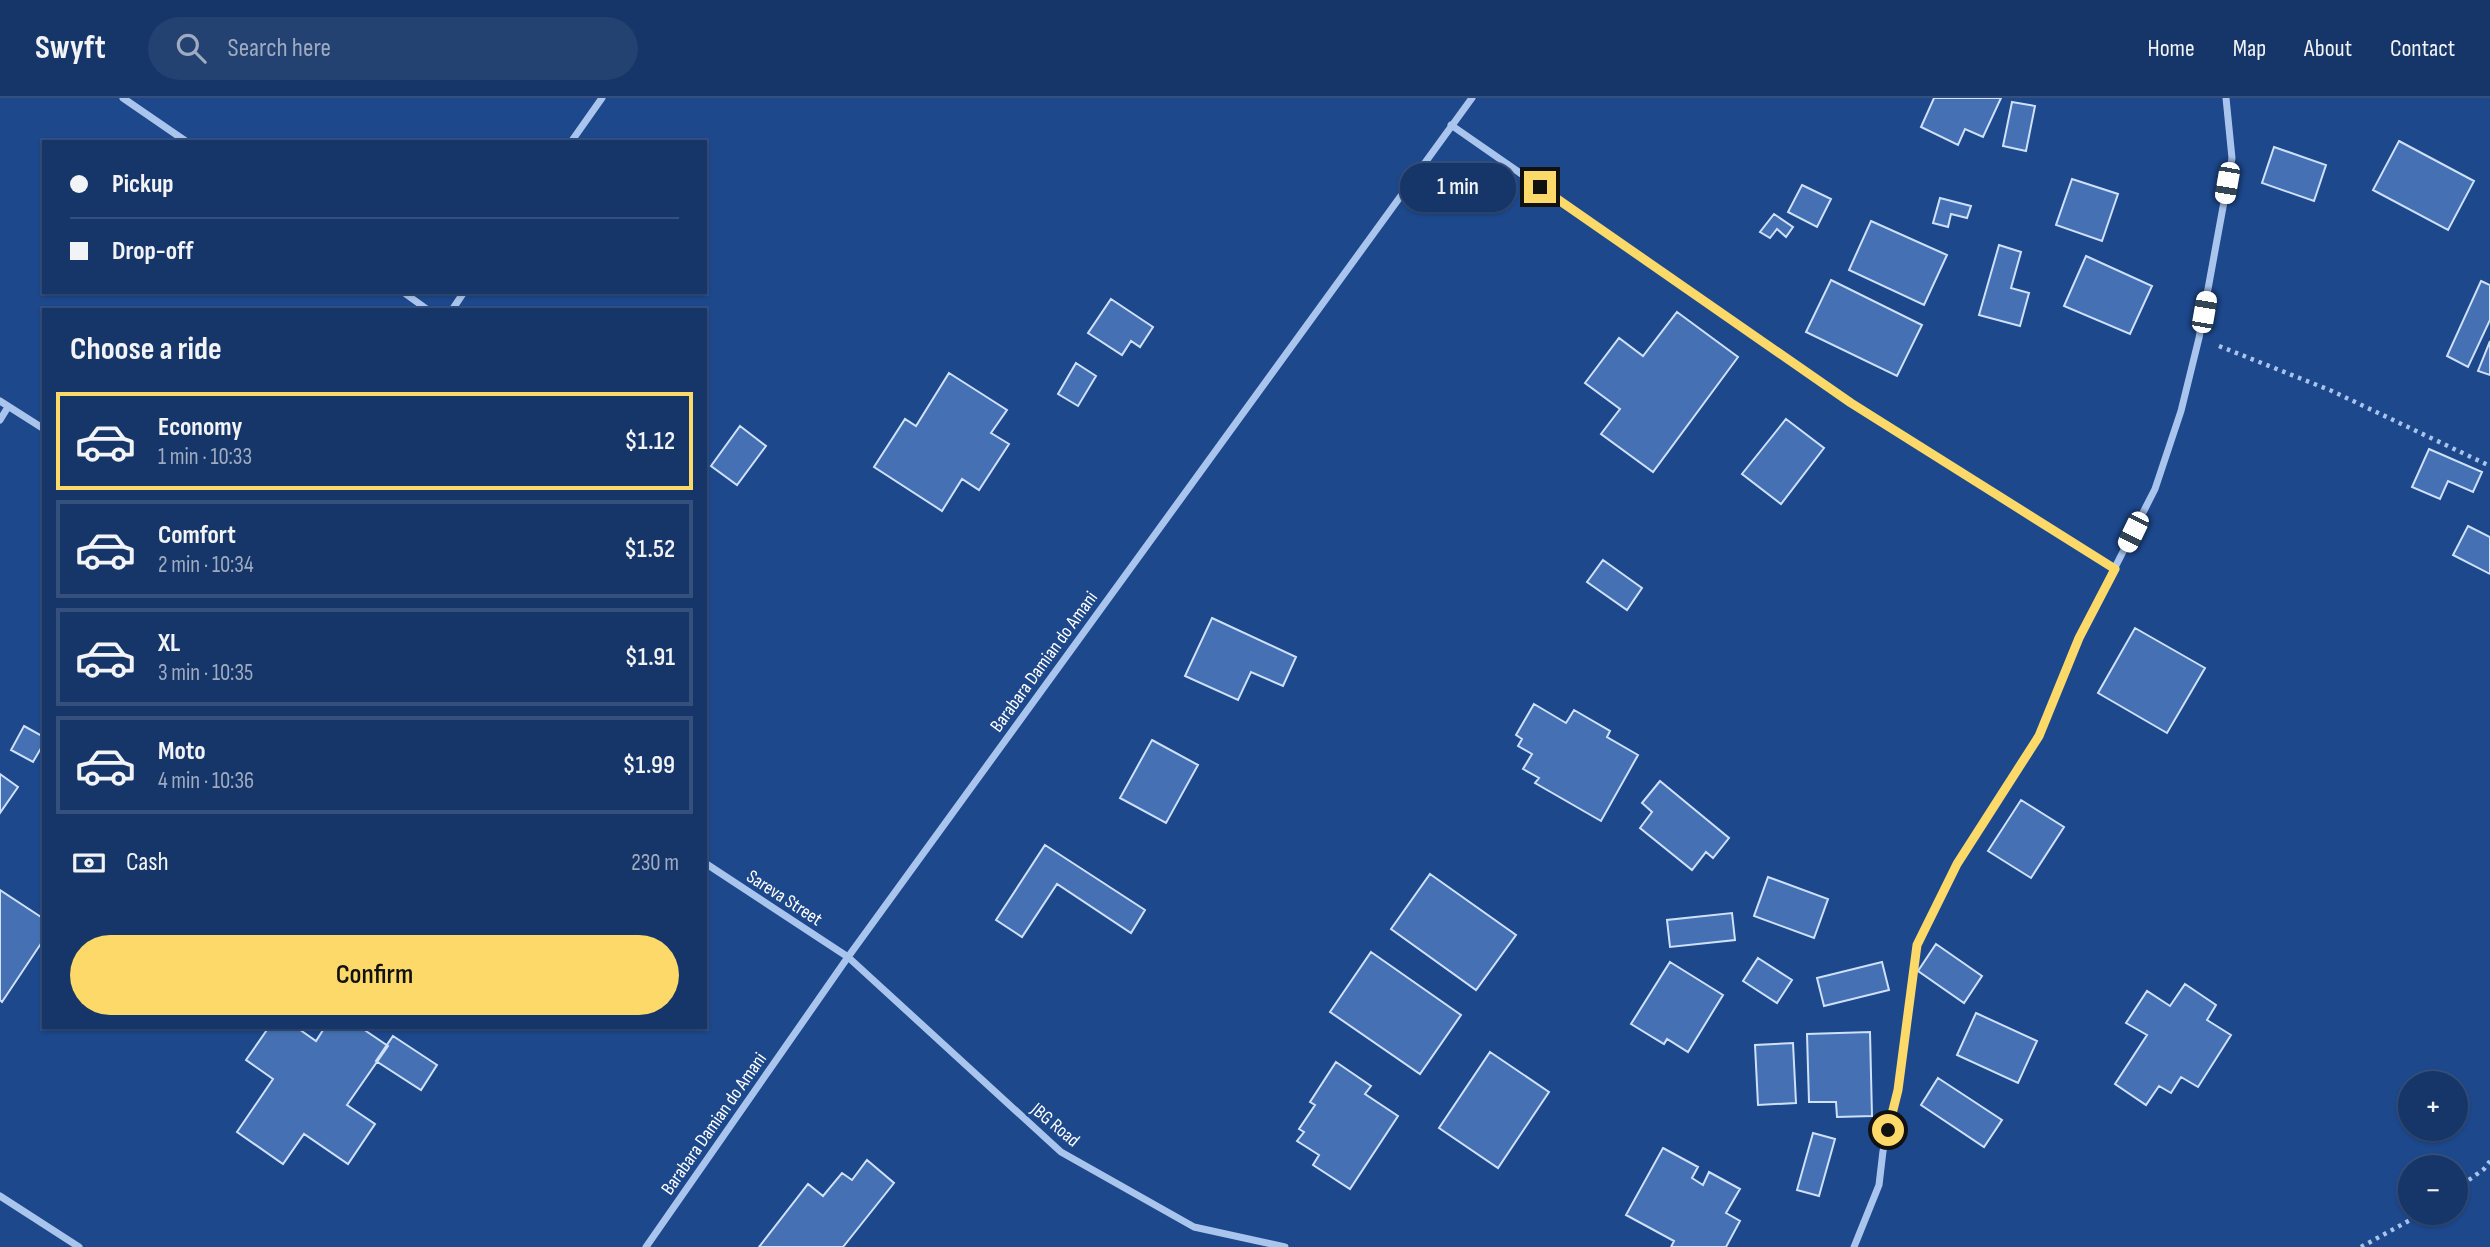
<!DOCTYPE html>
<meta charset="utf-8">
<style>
body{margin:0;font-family:"Sofia Sans Condensed",sans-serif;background:#234171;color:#f1f3f6;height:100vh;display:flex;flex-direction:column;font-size:26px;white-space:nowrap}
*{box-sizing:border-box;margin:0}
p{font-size:23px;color:#9eabc0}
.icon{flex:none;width:38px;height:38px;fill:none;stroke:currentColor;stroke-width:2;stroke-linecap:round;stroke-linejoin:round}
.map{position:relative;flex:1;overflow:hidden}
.panel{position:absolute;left:42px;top:210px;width:665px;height:721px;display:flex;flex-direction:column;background:#163669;border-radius:0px;box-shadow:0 2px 5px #0004,0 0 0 2px #35507d}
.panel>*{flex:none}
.banner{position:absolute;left:42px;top:42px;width:665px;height:154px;border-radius:0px;box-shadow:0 2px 5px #0004,0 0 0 2px #35507d;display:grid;align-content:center;height:154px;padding:0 28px;background:#163669}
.buttons{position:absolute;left:2398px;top:973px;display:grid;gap:14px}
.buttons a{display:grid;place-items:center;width:70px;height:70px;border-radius:50%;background:#163669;box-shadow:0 2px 5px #0004,0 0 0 2px #35507d;font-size:35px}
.end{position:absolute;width:32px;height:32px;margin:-16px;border:9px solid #fcd968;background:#111;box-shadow:0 0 0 4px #111}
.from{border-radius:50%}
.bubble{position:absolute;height:49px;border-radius:24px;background:#163669;box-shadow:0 2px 5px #0004,0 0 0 2px #35507d;font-size:23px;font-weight:600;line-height:49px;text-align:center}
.car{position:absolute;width:21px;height:42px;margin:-21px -10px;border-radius:9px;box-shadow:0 0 5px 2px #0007;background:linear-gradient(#fff 24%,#345 0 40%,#fff 0 76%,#345 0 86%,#fff 0)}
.banner b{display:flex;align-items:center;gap:24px;height:66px;font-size:26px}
.banner b+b{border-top:2px solid #35507d}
.banner i{width:18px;height:18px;background:#f1f3f6}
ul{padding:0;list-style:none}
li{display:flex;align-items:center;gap:21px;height:98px;margin:0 14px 10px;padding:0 14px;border:4px solid #35507d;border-radius:0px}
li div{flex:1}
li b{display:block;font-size:26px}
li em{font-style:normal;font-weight:600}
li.current{border-color:#fcd968}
li>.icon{width:63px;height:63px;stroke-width:1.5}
h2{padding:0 28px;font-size:32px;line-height:84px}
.pay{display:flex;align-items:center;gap:18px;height:77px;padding:0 28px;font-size:26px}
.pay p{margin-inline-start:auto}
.cta{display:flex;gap:14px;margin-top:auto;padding:14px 28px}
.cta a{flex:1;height:80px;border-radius:42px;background:#fcd968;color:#111;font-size:28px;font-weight:600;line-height:80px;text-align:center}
header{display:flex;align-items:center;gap:42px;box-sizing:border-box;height:98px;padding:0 35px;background:#163669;border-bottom:2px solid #35507d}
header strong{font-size:33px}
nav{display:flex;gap:38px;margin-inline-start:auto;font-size:24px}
.search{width:490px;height:63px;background:#234171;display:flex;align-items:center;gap:18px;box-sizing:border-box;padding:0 24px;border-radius:38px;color:#9eabc0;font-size:26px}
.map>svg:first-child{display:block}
</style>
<header>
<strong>Swyft</strong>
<div class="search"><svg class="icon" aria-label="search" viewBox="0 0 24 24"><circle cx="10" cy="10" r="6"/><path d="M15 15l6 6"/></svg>Search here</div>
<nav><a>Home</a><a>Map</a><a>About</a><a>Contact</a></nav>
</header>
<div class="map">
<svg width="2490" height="1149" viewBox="0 0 2490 1149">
<rect width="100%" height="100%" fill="#1d488c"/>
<path fill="#4571b4" stroke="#cfe0f9" stroke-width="2" d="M 1934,0 L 2001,0 L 1983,39 L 1965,31 L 1958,47 L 1921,29 Z
M 2012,4 L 2035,8 L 2026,53 L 2003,48 Z
M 2399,43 L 2474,83 L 2448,132 L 2373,92 Z
M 2274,49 L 2326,67 L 2314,103 L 2262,85 Z
M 2072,81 L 2118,96 L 2102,143 L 2056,127 Z
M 1802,87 L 1831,101 L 1817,129 L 1788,114 Z
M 1940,100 L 1971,108 L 1967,120 L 1951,116 L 1948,129 L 1933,125 Z
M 1774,116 L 1793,129 L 1786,139 L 1777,131 L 1770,140 L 1760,134 Z
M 1871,123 L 1947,157 L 1924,207 L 1849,172 Z
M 1999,147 L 2021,154 L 2011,190 L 2029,195 L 2020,228 L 1979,217 Z
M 2086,158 L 2152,188 L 2130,236 L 2064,208 Z
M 1831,182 L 1922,227 L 1897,278 L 1806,234 Z
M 2481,183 L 2490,187 L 2490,222 L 2468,269 L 2447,258 Z
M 1111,201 L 1153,229 L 1140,249 L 1131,243 L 1122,257 L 1088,235 Z
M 1677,214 L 1738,259 L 1653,374 L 1601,336 L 1620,311 L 1585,285 L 1619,240 L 1643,258 Z
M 2490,243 L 2490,277 L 2478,273 Z
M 1076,265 L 1096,278 L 1078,308 L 1058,296 Z
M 949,275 L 1007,312 L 991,335 L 1009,346 L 979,392 L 962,381 L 942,413 L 874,369 L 905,321 L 916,328 Z
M 1786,321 L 1824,350 L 1781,406 L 1742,376 Z
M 740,328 L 766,348 L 737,387 L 711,368 Z
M 2429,351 L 2482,374 L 2473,394 L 2448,383 L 2440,401 L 2412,389 Z
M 2468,428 L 2490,439 L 2490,476 L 2453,457 Z
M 1603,462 L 1642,490 L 1627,512 L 1587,484 Z
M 1212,520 L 1296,559 L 1283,588 L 1251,574 L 1238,602 L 1185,578 Z
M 2135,530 L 2205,570 L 2167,635 L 2098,595 Z
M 1534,606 L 1566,625 L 1574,612 L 1610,633 L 1607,639 L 1638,657 L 1601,723 L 1535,685 L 1539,680 L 1523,671 L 1532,656 L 1518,648 L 1522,641 L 1516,637 Z
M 24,628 L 44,639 L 44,645 L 33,664 L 11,652 Z
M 1152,642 L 1198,667 L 1166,725 L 1120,700 Z
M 0,676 L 18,689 L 0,715 Z
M 1660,683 L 1729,740 L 1713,760 L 1706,754 L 1692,772 L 1640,730 L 1652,714 L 1642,705 Z
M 2021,702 L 2064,729 L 2031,780 L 1988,753 Z
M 1045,747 L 1145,812 L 1131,835 L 1057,786 L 1022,839 L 996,822 Z
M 1430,776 L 1516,837 L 1476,892 L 1391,831 Z
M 1768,779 L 1828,801 L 1814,840 L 1754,818 Z
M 0,792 L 44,821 L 44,841 L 2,904 L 0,902 Z
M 1732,815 L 1735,842 L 1670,849 L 1667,822 Z
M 1936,846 L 1982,878 L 1964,905 L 1918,873 Z
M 1371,854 L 1461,917 L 1420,976 L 1330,914 Z
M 1758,860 L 1792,882 L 1777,905 L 1743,883 Z
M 1670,864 L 1723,897 L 1688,954 L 1667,941 L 1664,946 L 1631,926 Z
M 1882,864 L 1889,892 L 1824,908 L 1817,880 Z
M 2185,886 L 2216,907 L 2207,922 L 2231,937 L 2198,989 L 2181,979 L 2171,995 L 2159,988 L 2146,1007 L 2115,986 L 2147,937 L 2126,925 L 2147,893 L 2170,908 Z
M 1976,915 L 2037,943 L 2018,985 L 1957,957 Z
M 269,929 L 296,929 L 316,943 L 325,929 L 360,929 L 388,948 L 347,1007 L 375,1026 L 348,1066 L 304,1036 L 283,1066 L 237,1034 L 273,981 L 246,962 Z
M 1870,934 L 1872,1018 L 1837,1019 L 1836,1004 L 1809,1004 L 1807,936 Z
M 393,938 L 437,967 L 421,992 L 376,963 Z
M 1793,945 L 1796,1005 L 1758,1007 L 1755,947 Z
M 1490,954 L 1549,994 L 1498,1070 L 1439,1030 Z
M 1336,964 L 1371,988 L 1365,996 L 1398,1018 L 1350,1091 L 1313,1067 L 1319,1057 L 1297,1043 L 1304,1034 L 1299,1031 L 1315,1007 L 1310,1004 Z
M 1938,980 L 2002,1022 L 1984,1049 L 1921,1007 Z
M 1813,1035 L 1835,1041 L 1819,1098 L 1797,1092 Z
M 1663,1050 L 1698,1069 L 1692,1080 L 1703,1087 L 1709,1074 L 1740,1091 L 1726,1115 L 1740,1123 L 1726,1149 L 1671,1149 L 1674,1143 L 1626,1117 Z
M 867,1062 L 894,1085 L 843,1149 L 759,1149 L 808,1086 L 823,1098 L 842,1075 L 852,1082 Z"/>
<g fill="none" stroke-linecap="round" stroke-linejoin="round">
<path stroke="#aac5ed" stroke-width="4.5" stroke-dasharray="3.5 5" stroke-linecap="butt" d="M 2219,248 L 2332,293 L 2490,368
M 2455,1092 L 2484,1071 L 2490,1063
M 2361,1149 L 2423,1115"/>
<path stroke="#aac5ed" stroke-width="7" d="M 123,0 L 187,44
M 1451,27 L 1851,305 L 2115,471
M 571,44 L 602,0
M 403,194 L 428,212
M 452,212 L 464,194
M 0,303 L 44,331
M 0,322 L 8,309
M 705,765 L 848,859 L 1061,1054 L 1194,1129 L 1285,1149
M 0,1098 L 79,1149
M 646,1149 L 848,859 L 1472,0
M 1854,1149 L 1879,1087 L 1883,1053 L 1898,992 L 1917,847 L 1957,766 L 2039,638 L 2079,540 L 2155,391 L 2181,313 L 2199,240 L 2232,60 L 2226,0"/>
</g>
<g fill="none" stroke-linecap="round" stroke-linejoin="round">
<path stroke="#fcd968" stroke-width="9" d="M 1540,89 L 1851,305 L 2115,471 L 2079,540 L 2039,638 L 1957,766 L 1917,847 L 1898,992 L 1888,1032"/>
</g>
<g text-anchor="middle" stroke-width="6" stroke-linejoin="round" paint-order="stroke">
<g font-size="19" fill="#fff" stroke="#1d488c">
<text transform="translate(1043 563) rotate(-54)" y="7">Barabara Damian do Amani</text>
<text transform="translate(785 799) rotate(33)" y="7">Sareva Street</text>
<text transform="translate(713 1025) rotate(-55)" y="7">Barabara Damian do Amani</text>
<text transform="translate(1056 1026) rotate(40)" y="7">JBG Road</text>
</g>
</g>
</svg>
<div class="buttons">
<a>+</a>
<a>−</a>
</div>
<i class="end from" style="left:1888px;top:1032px"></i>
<i class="end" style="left:1540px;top:89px"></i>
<div class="bubble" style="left:1400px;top:65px;width:116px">1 min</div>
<i class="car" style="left:2227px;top:85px;rotate:190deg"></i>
<i class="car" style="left:2204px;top:214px;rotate:10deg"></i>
<i class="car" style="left:2133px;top:434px;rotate:206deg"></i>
<div class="banner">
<b><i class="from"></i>Pickup</b>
<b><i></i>Drop-off</b>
</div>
<section class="panel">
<h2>Choose a ride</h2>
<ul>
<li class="current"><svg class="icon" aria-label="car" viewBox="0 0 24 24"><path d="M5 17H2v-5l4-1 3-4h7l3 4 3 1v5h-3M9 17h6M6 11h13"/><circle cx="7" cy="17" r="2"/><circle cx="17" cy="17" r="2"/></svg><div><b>Economy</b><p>1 min · 10:33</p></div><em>$1.12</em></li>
<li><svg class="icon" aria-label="car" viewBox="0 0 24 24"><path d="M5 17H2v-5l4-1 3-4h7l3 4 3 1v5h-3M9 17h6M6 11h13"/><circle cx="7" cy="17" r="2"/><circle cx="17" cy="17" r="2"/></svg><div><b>Comfort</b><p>2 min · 10:34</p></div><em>$1.52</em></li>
<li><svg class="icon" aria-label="car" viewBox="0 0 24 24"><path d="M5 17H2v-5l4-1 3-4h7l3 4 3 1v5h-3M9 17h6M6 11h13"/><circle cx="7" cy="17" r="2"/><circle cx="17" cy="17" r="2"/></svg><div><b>XL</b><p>3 min · 10:35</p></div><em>$1.91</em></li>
<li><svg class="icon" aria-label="car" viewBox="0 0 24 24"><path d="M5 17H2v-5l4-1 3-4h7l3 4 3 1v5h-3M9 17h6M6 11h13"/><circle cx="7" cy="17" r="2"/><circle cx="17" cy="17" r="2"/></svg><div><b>Moto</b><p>4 min · 10:36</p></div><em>$1.99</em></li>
</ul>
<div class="pay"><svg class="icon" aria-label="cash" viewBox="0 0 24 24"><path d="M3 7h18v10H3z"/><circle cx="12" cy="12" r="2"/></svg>Cash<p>230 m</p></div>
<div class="cta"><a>Confirm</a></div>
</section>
</div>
